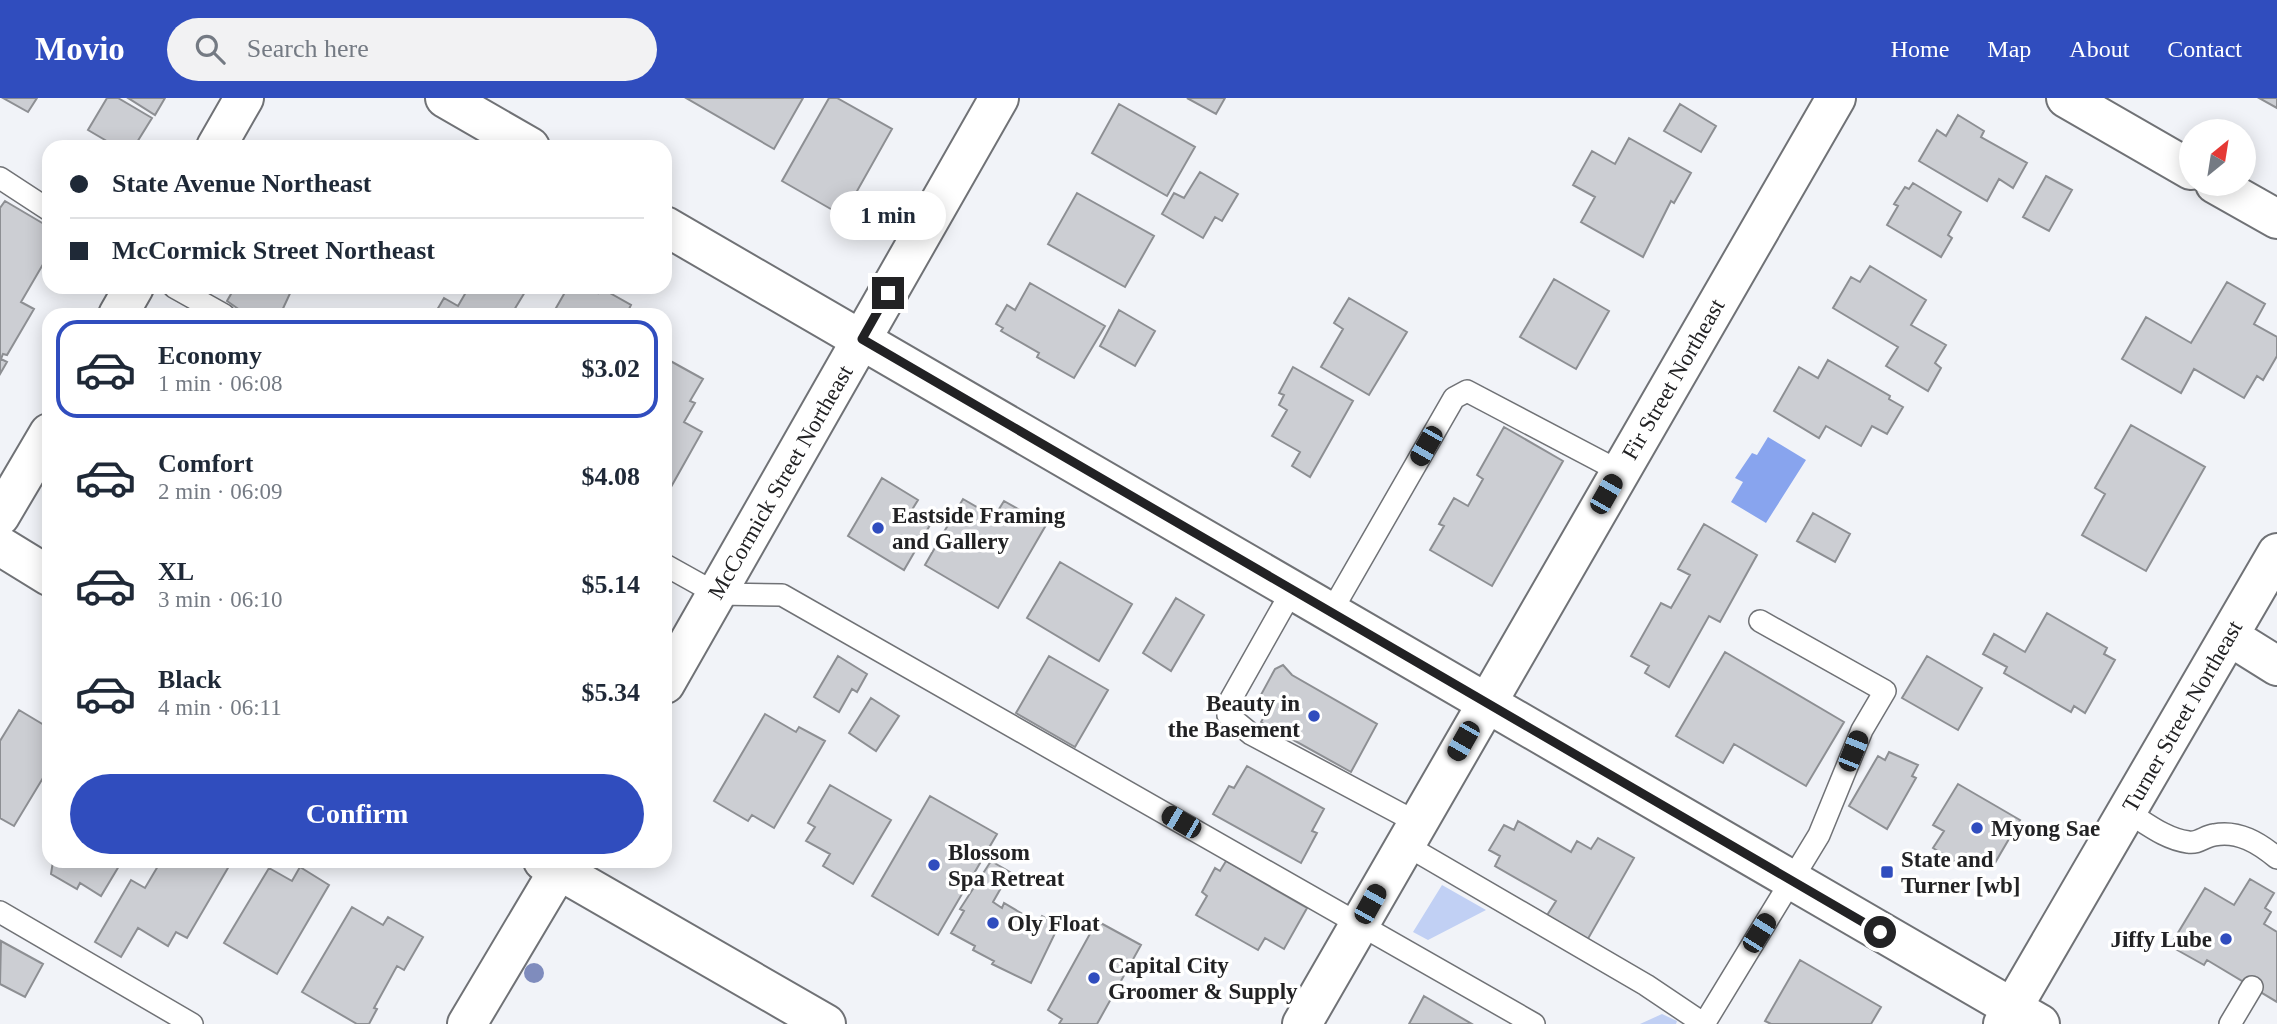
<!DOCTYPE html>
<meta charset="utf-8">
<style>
body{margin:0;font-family:Georgia,serif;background:#f2f2f3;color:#1f2937;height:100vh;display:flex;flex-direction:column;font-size:26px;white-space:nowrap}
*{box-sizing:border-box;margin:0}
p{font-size:23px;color:#747a83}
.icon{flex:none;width:38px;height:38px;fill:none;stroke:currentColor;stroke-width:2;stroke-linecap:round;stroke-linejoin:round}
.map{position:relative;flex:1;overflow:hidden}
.side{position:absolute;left:42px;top:210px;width:630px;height:560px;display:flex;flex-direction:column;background:#fff;border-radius:21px;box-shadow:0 4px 18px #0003}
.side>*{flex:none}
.banner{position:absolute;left:42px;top:42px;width:630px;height:154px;border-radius:21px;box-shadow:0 4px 18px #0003;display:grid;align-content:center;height:154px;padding:0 28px;background:#fff}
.needle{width:46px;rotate:30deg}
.buttons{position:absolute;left:2179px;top:21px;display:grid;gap:14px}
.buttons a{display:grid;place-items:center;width:77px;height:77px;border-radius:50%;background:#fff;box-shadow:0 4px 18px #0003;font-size:35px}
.end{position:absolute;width:32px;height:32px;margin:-16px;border:9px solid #222224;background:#fff;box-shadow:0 0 0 4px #fff}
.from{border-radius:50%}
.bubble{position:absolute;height:49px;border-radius:24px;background:#fff;box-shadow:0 4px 18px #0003;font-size:23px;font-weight:700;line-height:49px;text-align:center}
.car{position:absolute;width:21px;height:42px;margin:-21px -10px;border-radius:9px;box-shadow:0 0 5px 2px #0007;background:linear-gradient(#222 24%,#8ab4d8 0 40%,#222 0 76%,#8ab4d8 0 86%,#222 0)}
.banner b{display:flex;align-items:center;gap:24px;height:66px;font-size:26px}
.banner b+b{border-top:2px solid #e0e1e3}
.banner i{width:18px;height:18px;background:#1f2937}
ul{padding:12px 0 0;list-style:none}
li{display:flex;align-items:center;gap:21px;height:98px;margin:0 14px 10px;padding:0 14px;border:4px solid transparent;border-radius:21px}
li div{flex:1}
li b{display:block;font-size:26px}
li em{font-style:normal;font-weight:700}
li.current{border-color:#304dbe}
li>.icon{width:63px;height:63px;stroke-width:1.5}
.primary-button{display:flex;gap:14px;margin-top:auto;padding:14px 28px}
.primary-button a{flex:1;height:80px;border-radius:42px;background:#304dbe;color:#fff;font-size:28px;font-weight:700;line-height:80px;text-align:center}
header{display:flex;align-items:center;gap:42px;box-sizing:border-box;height:98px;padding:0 35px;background:#304dbe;color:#fff}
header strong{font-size:33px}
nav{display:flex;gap:38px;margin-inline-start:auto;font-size:24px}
.search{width:490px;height:63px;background:#f2f2f3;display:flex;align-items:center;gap:18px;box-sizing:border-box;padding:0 24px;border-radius:38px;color:#747a83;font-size:26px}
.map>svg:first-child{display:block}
</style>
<header>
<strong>Movio</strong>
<div class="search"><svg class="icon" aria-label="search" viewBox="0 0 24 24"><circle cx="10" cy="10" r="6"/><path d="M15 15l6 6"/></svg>Search here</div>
<nav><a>Home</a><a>Map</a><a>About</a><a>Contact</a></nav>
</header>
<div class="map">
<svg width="2277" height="926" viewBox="0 0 2277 926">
<rect width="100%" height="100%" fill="#f1f3f8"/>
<path fill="#c1d0f4" d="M 1442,787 L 1486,812 L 1428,842 L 1413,834 Z
M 1662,916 L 1677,923 L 1676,926 L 1640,926 Z"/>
<path fill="#88a4ee" d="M 1768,339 L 1806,362 L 1766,425 L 1731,404 L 1743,384 L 1735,380 L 1752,355 L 1757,357 Z"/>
<path fill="#ccced3" stroke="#8d8f93" stroke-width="2" d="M 3,0 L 37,0 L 28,14 Z
M 107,0 L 118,0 L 152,20 L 134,49 L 117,49 L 88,32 Z
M 128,0 L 165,0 L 155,17 Z
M 686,0 L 803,0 L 774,51 Z
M 829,0 L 837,0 L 892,31 L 843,118 L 782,83 Z
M 1187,0 L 1225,0 L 1216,16 Z
M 2259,0 L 2277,0 L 2277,10 Z
M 1119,6 L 1195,49 L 1167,98 L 1092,55 Z
M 1680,6 L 1716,28 L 1701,54 L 1664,33 Z
M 1958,17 L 1984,33 L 1981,39 L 2027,65 L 2013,90 L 1999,81 L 1987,103 L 1919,63 L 1937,32 L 1946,38 Z
M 1629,40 L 1691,75 L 1674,105 L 1671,103 L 1643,159 L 1581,124 L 1595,99 L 1573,87 L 1592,53 L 1615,66 Z
M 1200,74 L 1238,96 L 1222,123 L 1215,119 L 1203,140 L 1162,116 L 1174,95 L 1184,100 Z
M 2046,78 L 2072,92 L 2049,133 L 2023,119 Z
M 1913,85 L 1961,114 L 1948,137 L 1952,140 L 1941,159 L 1887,127 L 1898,108 L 1894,106 L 1905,89 L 1909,91 Z
M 1077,95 L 1154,138 L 1125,189 L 1048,146 Z
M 5,103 L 49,129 L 49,156 L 21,204 L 34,211 L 7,257 L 3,256 L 1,261 L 7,264 L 0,276 L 0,110 Z
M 1870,168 L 1926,202 L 1911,227 L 1946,247 L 1935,265 L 1941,270 L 1928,293 L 1886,268 L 1898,249 L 1833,210 L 1851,179 L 1860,184 Z
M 1554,181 L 1609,213 L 1576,271 L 1520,239 Z
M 2227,184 L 2265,206 L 2254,226 L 2277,239 L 2277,258 L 2263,282 L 2257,278 L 2244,300 L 2194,271 L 2181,295 L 2122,261 L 2146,219 L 2191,245 Z
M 1030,185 L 1105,228 L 1074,280 L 1037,259 L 1039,255 L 1001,233 L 1003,230 L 996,226 L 1007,207 L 1015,212 Z
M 235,189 L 293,189 L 280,217 L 247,217 L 227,203 Z
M 469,189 L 528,189 L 511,217 L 434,217 L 444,200 L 458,208 Z
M 568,189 L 590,189 L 598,195 L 601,190 L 631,207 L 628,213 L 635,217 L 552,217 Z
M 1349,200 L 1407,234 L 1369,297 L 1321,269 L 1343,231 L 1334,225 Z
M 1119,212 L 1155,233 L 1135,268 L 1100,248 Z
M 665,260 L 703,281 L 690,303 L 695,305 L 684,324 L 702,334 L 671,389 L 665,385 Z
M 1828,262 L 1890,298 L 1889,301 L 1903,309 L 1887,336 L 1872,328 L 1861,348 L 1826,328 L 1819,340 L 1774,313 L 1799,269 L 1818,280 Z
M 1293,269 L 1353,303 L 1310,379 L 1292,368 L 1300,354 L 1272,338 L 1287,312 L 1279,307 L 1284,297 L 1279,295 Z
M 2131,327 L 2205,369 L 2146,473 L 2082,437 L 2105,396 L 2095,390 Z
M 1504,329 L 1563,363 L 1492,488 L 1430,452 L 1444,428 L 1439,426 L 1454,400 L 1468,408 L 1483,381 L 1477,377 Z
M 882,380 L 918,402 L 910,415 L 930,427 L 904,472 L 848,438 Z
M 963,401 L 994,419 L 1004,403 L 1046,427 L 998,510 L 925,467 Z
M 1813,415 L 1850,436 L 1835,464 L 1797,443 Z
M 1704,426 L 1757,457 L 1720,524 L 1709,518 L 1669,589 L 1645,575 L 1649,568 L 1631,558 L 1661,505 L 1671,510 L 1690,477 L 1678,471 Z
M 1060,464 L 1132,506 L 1099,563 L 1027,520 Z
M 1176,500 L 1204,517 L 1171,573 L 1143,555 Z
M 2047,515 L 2107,550 L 2104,556 L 2115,562 L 2085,615 L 2074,608 L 2071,614 L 2004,575 L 2007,569 L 1983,556 L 1994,536 L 2025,554 Z
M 1725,554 L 1844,624 L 1806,688 L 1734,646 L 1723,665 L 1676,638 Z
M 838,558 L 867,576 L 857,594 L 852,591 L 839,614 L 814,599 Z
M 1049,558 L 1108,592 L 1075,649 L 1016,615 Z
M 1927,558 L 1982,590 L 1958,632 L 1902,600 Z
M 1283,567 L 1292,577 L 1377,626 L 1351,674 L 1261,624 L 1268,612 L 1256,606 L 1275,571 Z
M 871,600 L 899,618 L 876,653 L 849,635 Z
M 19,612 L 49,630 L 49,670 L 14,728 L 0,720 L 0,643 Z
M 765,616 L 796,634 L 799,629 L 825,643 L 774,730 L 752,717 L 748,723 L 714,703 Z
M 1889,654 L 1918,667 L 1912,678 L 1916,680 L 1887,731 L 1849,708 L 1878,658 L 1885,662 Z
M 1247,668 L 1324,711 L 1312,733 L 1317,735 L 1301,765 L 1213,716 L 1229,688 L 1234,690 Z
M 1958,686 L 2020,722 L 1992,770 L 1974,759 L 1967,771 L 1933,750 L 1944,733 L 1933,727 Z
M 830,687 L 891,722 L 853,786 L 823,768 L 830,756 L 806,743 L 815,729 L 808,725 Z
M 930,698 L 997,736 L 938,837 L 872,798 Z
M 1518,723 L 1571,754 L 1577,743 L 1591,751 L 1598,740 L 1634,760 L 1585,846 L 1544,822 L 1556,803 L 1495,768 L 1500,758 L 1489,752 L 1504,727 L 1514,732 Z
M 53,763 L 122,763 L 101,798 L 80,785 L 77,791 L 51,776 Z
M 161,763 L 232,763 L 187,840 L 176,834 L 168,848 L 138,830 L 121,859 L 95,844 L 131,782 L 145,790 Z
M 991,763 L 1010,774 L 993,804 L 1002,810 L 1004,805 L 1026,818 L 1023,822 L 1035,829 L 1042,818 L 1059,827 L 1031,885 L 992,866 L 994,863 L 973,852 L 975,848 L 951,835 L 964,813 L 960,811 Z
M 1226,763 L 1307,810 L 1284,851 L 1265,840 L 1258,852 L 1196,817 L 1207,798 L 1202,794 L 1215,770 L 1220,773 Z
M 300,769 L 329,787 L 277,876 L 224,845 L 269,770 L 292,783 Z
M 2250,781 L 2274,795 L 2265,810 L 2271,814 L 2264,826 L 2277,834 L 2277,904 L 2207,862 L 2204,867 L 2170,848 L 2205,790 L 2234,807 Z
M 352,809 L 383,827 L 388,819 L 423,839 L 404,872 L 397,868 L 374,910 L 377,911 L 369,926 L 357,926 L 302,894 Z
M 1097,823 L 1141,847 L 1097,926 L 1059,926 L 1062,921 L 1048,912 Z
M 1,843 L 43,866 L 25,899 L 0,886 Z
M 1800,862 L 1881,909 L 1871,926 L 1771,926 L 1765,923 Z
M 1424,898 L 1472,926 L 1409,926 Z"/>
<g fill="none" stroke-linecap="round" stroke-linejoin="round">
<defs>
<path id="lane" d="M 0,80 L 49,112
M 174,189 L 224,217
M 665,467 L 717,496 L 782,497 L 1534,926
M 1293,491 L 1231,601 L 1228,617 L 1251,636 L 1416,724
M 1331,514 L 1454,300 L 1467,293 L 1619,373
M 2126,713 C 2146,725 2165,741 2188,744 C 2198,746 2205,738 2214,737 C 2238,732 2259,745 2277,760
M 1404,746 L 1646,887 L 1704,926 L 1819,737 L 1862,632 L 1885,593 L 1760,523
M 0,814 L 192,926
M 2230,926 L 2252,889"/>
<path id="street" d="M 2066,0 L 2191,72
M 216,49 L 244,0
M 2215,86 L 2277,121
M 118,217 L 134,189
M 0,418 L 49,335
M 2229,538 L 2277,568
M 665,586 L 999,0
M 467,926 L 564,763
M 1302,926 L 1836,0
M 2003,926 L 2277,455"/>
<path id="primary" d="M 445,0 L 530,49
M 665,128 L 2040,926
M 0,448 L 49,478
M 543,763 L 826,926"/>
</defs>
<use href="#lane" stroke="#707276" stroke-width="24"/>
<use href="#street" stroke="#707276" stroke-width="42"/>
<use href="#primary" stroke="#707276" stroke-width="42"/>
<use href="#lane" stroke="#fff" stroke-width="21"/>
<use href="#street" stroke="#fff" stroke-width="38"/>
<use href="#primary" stroke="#fff" stroke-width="38"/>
</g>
<circle fill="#7f8cbd" cx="534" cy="875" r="10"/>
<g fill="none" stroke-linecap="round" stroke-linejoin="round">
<path stroke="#222224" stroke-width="9" d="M 888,195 L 862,241 L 1880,834"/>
</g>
<g fill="#304dbe" stroke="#fff" stroke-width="2.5">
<circle cx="878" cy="430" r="7"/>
<circle cx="1314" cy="618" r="7"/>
<circle cx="1977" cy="730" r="7"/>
<circle cx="934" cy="767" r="7"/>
<rect x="1880" y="767" width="14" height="14" rx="3.5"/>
<circle cx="993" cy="825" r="7"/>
<circle cx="2226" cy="841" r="7"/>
<circle cx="1094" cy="880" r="7"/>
</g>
<g text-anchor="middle" stroke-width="7" stroke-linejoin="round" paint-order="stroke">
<g font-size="23" fill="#222224" stroke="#fff">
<text transform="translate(1673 281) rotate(-60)" y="8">Fir Street Northeast</text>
<text transform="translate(780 384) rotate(-60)" y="8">McCormick Street Northeast</text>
<text transform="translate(2182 618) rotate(-60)" y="8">Turner Street Northeast</text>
</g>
<g font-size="23" font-weight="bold" fill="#222224" stroke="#fff" text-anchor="start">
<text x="892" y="425">Eastside Framing<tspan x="892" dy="26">and Gallery</tspan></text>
<text x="1300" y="613" text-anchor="end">Beauty in<tspan x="1300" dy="26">the Basement</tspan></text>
<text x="1991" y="738">Myong Sae</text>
<text x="948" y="762">Blossom<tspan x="948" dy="26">Spa Retreat</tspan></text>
<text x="1901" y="769">State and<tspan x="1901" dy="26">Turner [wb]</tspan></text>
<text x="1007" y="833">Oly Float</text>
<text x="2212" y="849" text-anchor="end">Jiffy Lube</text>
<text x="1108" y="875">Capital City<tspan x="1108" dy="26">Groomer &amp; Supply</tspan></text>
</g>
</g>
</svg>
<div class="buttons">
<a><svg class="needle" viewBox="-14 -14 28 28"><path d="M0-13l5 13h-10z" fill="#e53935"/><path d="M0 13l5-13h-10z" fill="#747a83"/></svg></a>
</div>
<i class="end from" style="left:1880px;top:834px"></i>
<i class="end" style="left:888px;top:195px"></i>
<div class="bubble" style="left:830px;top:93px;width:116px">1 min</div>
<i class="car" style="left:1426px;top:348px;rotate:210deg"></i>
<i class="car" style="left:1606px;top:396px;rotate:30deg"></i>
<i class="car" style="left:1463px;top:643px;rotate:210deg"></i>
<i class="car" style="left:1853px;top:653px;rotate:22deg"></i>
<i class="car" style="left:1181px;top:724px;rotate:300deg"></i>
<i class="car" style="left:1370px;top:806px;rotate:29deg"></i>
<i class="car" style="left:1759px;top:835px;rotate:32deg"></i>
<div class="banner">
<b><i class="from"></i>State Avenue Northeast</b>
<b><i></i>McCormick Street Northeast</b>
</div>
<section class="side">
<ul>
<li class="current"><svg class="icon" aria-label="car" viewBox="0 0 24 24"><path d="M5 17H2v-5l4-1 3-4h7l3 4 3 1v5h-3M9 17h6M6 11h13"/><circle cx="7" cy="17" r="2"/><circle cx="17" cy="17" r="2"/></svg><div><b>Economy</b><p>1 min · 06:08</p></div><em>$3.02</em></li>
<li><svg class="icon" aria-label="car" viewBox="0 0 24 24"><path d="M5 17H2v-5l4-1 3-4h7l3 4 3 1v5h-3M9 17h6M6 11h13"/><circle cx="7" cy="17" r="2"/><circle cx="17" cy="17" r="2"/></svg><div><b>Comfort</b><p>2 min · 06:09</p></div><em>$4.08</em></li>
<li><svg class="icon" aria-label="car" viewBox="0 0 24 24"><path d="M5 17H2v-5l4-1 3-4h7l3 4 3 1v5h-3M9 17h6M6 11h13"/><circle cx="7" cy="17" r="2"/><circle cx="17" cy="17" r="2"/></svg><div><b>XL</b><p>3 min · 06:10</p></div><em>$5.14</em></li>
<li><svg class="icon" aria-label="car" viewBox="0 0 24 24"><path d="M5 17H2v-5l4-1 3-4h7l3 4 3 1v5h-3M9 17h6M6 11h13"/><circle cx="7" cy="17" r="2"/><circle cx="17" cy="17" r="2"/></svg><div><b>Black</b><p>4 min · 06:11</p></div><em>$5.34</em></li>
</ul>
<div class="primary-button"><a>Confirm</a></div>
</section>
</div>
